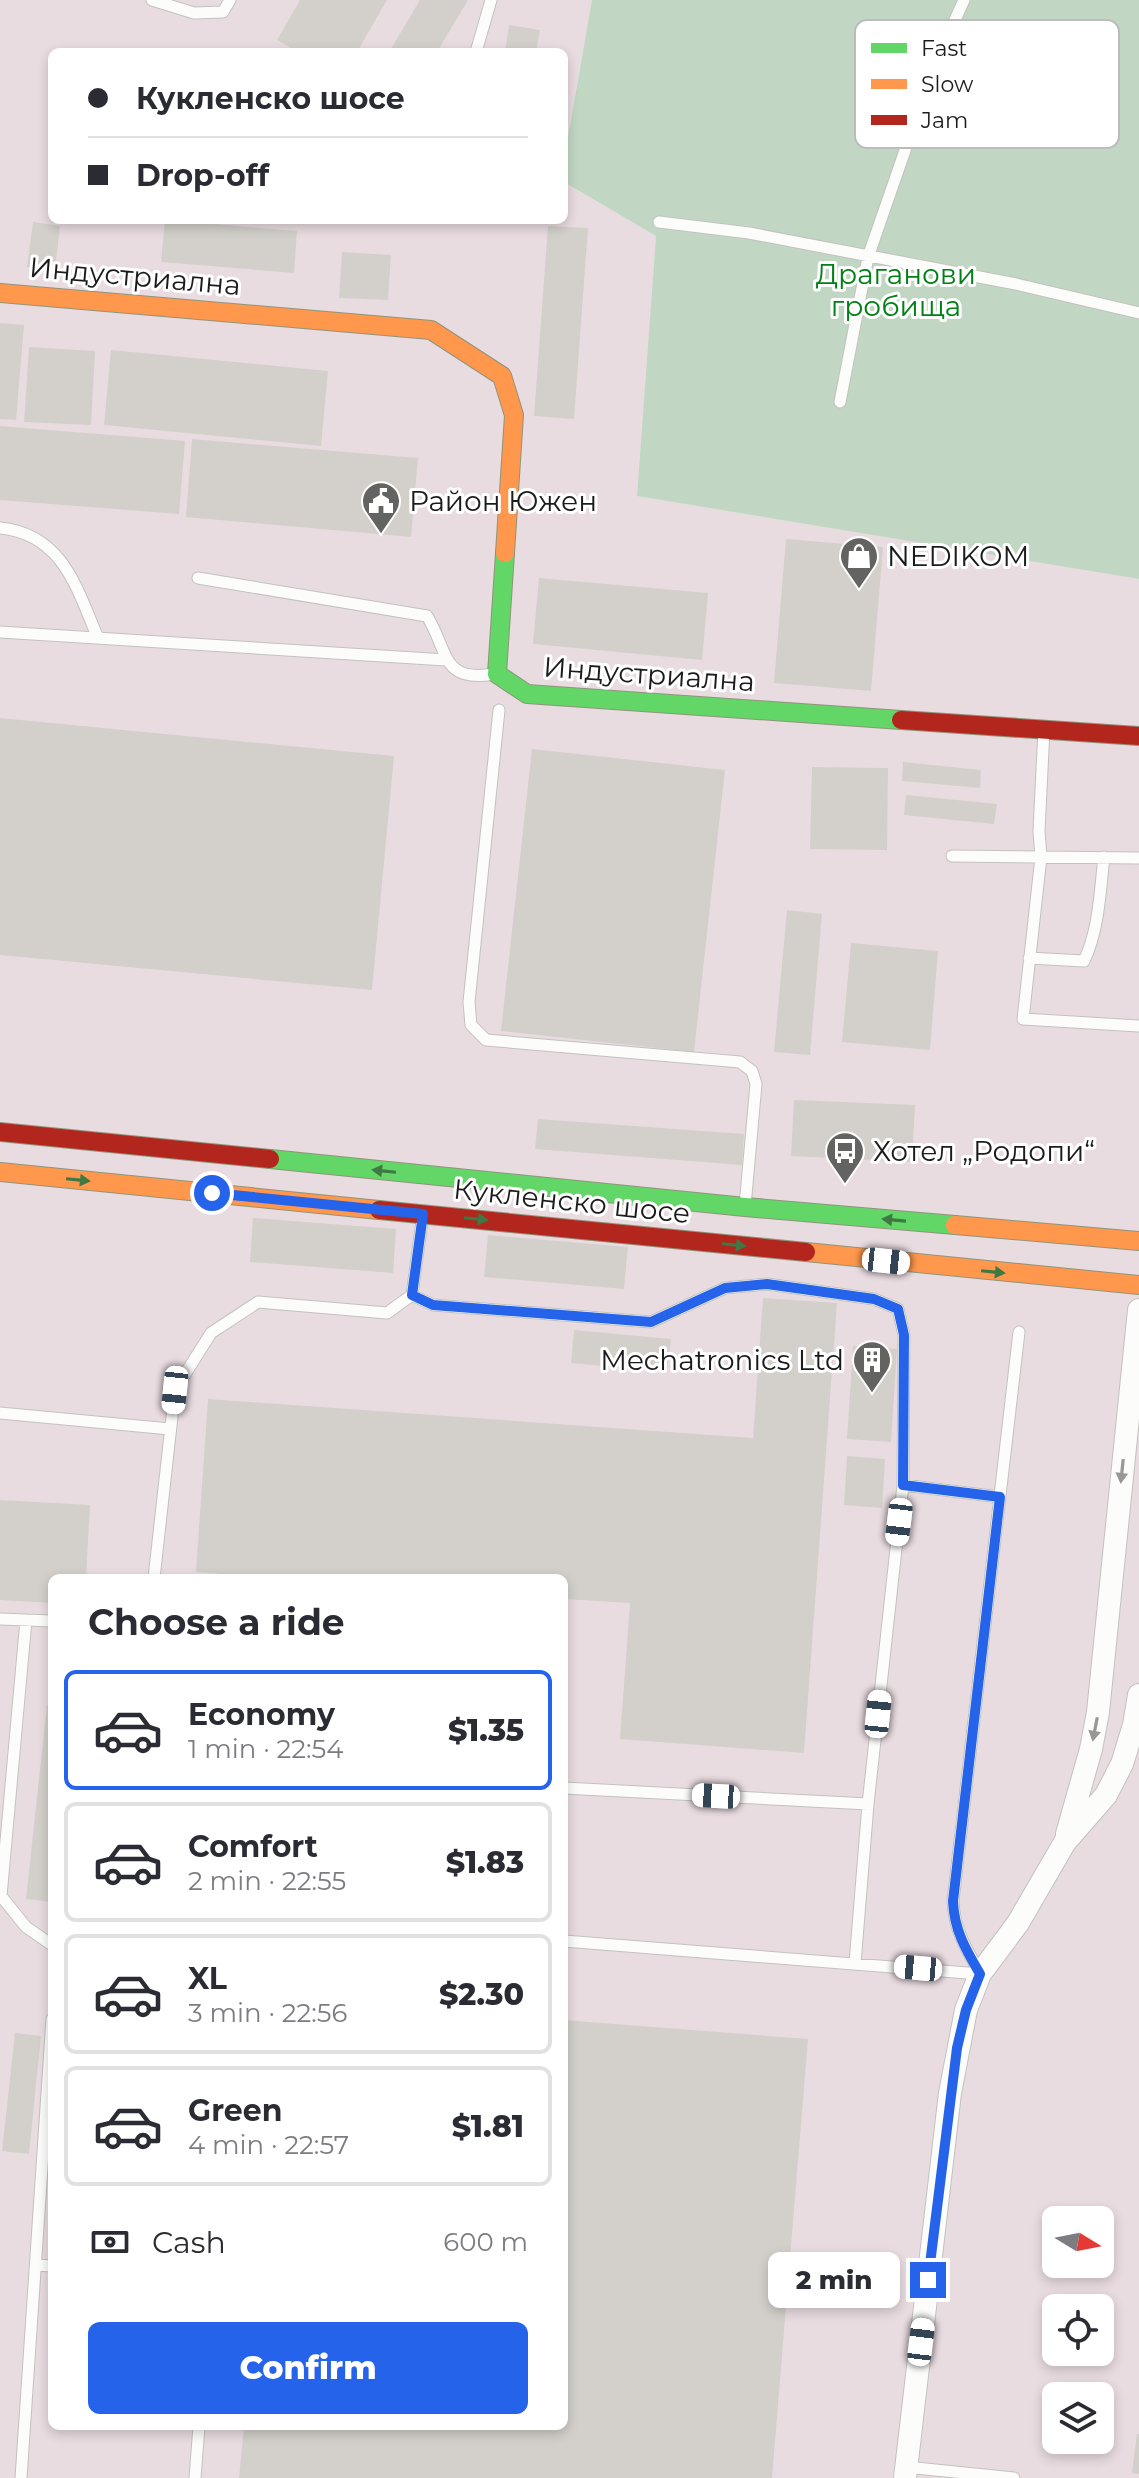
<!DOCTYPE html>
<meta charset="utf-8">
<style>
body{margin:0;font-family:Montserrat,sans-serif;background:#f7f7f7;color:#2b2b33;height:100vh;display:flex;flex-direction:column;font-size:30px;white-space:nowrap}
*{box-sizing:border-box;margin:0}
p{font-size:26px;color:#7c7c81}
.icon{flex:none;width:44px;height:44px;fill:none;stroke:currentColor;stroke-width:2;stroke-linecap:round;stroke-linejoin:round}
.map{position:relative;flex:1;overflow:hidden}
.drawer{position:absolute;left:48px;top:1574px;width:520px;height:856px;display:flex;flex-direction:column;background:#fff;border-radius:12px;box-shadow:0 4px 12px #0003}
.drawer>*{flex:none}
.top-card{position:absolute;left:48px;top:48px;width:520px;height:176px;border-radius:12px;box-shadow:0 4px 12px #0003;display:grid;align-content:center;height:176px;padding:0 40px;background:#fff}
.needle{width:52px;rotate:100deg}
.tools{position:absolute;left:1042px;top:2206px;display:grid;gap:16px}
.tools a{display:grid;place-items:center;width:72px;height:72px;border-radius:12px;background:#fff;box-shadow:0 4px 12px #0003;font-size:40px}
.end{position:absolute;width:36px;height:36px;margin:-18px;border:10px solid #2563eb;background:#fff;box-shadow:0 0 0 4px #fff}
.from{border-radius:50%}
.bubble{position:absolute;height:56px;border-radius:12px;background:#fff;box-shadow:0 4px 12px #0003;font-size:26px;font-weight:800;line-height:56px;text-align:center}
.car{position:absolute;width:24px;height:48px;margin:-24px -12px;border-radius:10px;box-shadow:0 0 6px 2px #0007;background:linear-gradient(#fff 24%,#345 0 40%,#fff 0 76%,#345 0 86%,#fff 0)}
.top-card b{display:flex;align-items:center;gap:28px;height:76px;font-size:30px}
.top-card b+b{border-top:2px solid #e1e1e2}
.top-card i{width:20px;height:20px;background:#2b2b33}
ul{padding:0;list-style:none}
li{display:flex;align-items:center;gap:24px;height:120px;margin:0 16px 12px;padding:0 24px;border:4px solid #e1e1e2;border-radius:12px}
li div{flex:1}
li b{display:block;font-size:30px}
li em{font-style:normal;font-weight:800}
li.selected{border-color:#2563eb}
li>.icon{width:72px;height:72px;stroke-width:1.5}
h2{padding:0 40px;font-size:36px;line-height:96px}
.pay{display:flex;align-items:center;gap:20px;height:88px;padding:0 40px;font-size:30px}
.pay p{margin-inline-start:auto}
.button{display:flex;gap:16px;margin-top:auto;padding:16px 40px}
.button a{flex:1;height:92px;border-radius:12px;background:#2563eb;color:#fff;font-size:32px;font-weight:800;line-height:92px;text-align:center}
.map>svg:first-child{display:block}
</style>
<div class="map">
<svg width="1139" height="2478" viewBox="0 0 1139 2478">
<rect width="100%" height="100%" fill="#eae9e2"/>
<path fill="#e9dce1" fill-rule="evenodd" d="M 0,0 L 592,0 L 564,160 L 564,52 L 52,52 L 52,220 L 564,220 L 564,182 L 656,236 L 637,496 L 1139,579 L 1139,2478 L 0,2478 ZM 52,1578 L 564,1578 L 564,2426 L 52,2426 ZM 1056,2220 L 1100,2220 L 1100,2264 L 1056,2264 ZM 1056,2308 L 1100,2308 L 1100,2352 L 1056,2352 ZM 1056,2396 L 1100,2396 L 1100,2440 L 1056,2440 Z"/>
<path fill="#c1d7c3" d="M 592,0 L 1139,0 L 1139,579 L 637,496 L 656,236 L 564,182 L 564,160 Z"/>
<path fill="#d3d0cb" d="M 300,0 L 387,0 L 357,52 L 298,52 L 277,40 Z
M 420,0 L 468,0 L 437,52 L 389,52 Z
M 509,25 L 540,30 L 536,52 L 505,52 Z
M 165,220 L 297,231 L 294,273 L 161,262 Z
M 33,222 L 60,226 L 55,270 L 27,267 Z
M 548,226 L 588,228 L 574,419 L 534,416 Z
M 342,252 L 391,255 L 388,300 L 339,298 Z
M 0,323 L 24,325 L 16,420 L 0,419 Z
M 29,347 L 95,351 L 91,425 L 24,422 Z
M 111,350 L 328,371 L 321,446 L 104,425 Z
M 0,426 L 185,441 L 179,514 L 0,500 Z
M 192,439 L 418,458 L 411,537 L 186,517 Z
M 786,539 L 883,547 L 871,691 L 774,683 Z
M 539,578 L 708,593 L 702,660 L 533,644 Z
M 0,718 L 394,756 L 372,990 L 0,955 Z
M 532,749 L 725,770 L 694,1052 L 501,1031 Z
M 903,762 L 981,770 L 980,788 L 902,781 Z
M 812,767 L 888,768 L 887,850 L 810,849 Z
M 906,795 L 997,804 L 994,824 L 904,815 Z
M 787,910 L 822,914 L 810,1055 L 774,1052 Z
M 851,943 L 938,951 L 930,1050 L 842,1042 Z
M 794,1100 L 915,1105 L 912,1162 L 791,1156 Z
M 538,1119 L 744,1134 L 742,1165 L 535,1149 Z
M 253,1218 L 396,1229 L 393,1273 L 250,1262 Z
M 488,1235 L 628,1247 L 624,1289 L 484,1277 Z
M 763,1298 L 837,1303 L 804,1753 L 620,1739 L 630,1603 L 564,1599 L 564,1578 L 281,1578 L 196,1572 L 208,1399 L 753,1438 Z
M 574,1330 L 671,1339 L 667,1372 L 571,1363 Z
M 853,1346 L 897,1349 L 891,1442 L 847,1439 Z
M 847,1456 L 885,1459 L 882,1508 L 844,1505 Z
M 0,1500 L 90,1505 L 86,1578 L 52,1578 L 52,1603 L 0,1600 Z
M 47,1705 L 52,1706 L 52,1902 L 26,1899 Z
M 564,2020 L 808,2039 L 772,2478 L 239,2478 L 244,2426 L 564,2426 Z
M 15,2033 L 41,2036 L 29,2154 L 2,2151 Z
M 1137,2434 L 1139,2434 L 1139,2474 L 1132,2473 Z"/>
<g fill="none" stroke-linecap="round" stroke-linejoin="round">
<defs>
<path id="lane" d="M 152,0 L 194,13 L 223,12 L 230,0
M 476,52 L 491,0
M 659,222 L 749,233 L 1016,284 L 1139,313
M 840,402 L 868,257 L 935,64 L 964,0
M 0,528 C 63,534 77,589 98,638
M 198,578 L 427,616 C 449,652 441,683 494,674
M 0,632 L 446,660
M 499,710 L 469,1002 L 471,1025 L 486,1040 L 740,1062 L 752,1071 L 756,1084 L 745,1206
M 1044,729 L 1039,831 L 1041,857 L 1023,1019 L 1139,1026
M 952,856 L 1139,858
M 1029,958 L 1084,961 C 1099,930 1100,891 1104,857
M 412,1295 L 433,1305 L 651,1322 L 725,1288 L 767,1284 L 874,1299 L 898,1309 L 904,1335 L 903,1485
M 0,1413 L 170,1429
M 154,1578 L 175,1390 L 211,1333 L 258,1302 L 387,1313 L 412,1295 L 423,1214
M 0,1619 L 52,1621
M 26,1620 L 1,1896 L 26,1927 L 52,1945
M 564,1788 L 868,1804
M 564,1941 L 980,1974
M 855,1963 L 868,1804 L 903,1485 L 1000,1497
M 980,1973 C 966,1949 954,1929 953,1901 L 1019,1332
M 36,2265 L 52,2266
M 906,2467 L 1014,2478
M 21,2478 L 52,2019
M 195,2478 L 199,2426"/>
<path id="street" d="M 1067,1834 L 1091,1749 L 1098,1712 L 1139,1310
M 905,2478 L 950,2093 L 966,2010 L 980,1974 L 1018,1923 L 1065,1842 L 1106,1795 L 1122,1764 L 1134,1725 L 1139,1695"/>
<path id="fast" d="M 505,553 L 497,674 L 527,694 L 901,720
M 270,1159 L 745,1207 L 955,1225"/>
<path id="slow" d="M 0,293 L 431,330 L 502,376 L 514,415 L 505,553
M 0,1172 L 379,1210
M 955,1225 L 1139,1241
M 806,1252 L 1139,1285"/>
<path id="jam" d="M 901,720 L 1139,736
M 0,1132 L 270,1159
M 379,1210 L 806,1252"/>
</defs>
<use href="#lane" stroke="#c2c2bf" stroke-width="13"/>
<use href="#street" stroke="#c2c2bf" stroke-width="24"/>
<use href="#fast" stroke="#90947b" stroke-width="20"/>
<use href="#slow" stroke="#90947b" stroke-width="20"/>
<use href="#jam" stroke="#90947b" stroke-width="20"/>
<use href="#lane" stroke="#fcfcfb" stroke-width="11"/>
<use href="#street" stroke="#fcfcfb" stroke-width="22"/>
<use href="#fast" stroke="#63d668" stroke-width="18"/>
<use href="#slow" stroke="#ff974d" stroke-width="18"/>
<use href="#jam" stroke="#b3261e" stroke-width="18"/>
</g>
<defs><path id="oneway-solid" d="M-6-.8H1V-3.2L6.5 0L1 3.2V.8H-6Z" transform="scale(2)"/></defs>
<g fill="#3f7842">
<use href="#oneway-solid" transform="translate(384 1171) rotate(-174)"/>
<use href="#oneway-solid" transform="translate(78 1180) rotate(6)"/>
<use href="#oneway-solid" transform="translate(476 1219) rotate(6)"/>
<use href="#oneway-solid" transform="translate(894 1220) rotate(-175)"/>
<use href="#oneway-solid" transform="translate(734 1245) rotate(6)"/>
<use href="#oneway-solid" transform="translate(993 1272) rotate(6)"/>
</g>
<g fill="#979796">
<use href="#oneway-solid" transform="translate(1122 1471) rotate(96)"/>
<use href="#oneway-solid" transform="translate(1095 1729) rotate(101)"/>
</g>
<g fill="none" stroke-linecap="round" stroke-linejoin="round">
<path stroke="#2563eb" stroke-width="10" d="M 212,1193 L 423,1214 L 412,1295 L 433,1305 L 651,1322 L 725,1288 L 767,1284 L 874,1299 L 898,1309 L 904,1335 L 903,1485 L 1000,1497 L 953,1901 C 954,1930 966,1950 980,1974 L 966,2010 L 957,2048 L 928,2280"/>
</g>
<defs>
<symbol id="civic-pin" viewBox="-11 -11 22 30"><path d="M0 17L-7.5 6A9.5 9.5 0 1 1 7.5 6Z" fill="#636361" stroke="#fff"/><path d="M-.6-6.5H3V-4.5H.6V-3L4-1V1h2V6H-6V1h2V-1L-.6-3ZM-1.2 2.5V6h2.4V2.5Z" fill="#fff"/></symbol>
<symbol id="shop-pin" viewBox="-11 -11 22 30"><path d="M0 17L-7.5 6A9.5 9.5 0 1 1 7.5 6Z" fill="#636361" stroke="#fff"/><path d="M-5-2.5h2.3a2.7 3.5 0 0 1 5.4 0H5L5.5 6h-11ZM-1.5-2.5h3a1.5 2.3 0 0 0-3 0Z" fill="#fff"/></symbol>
<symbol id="bus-pin" viewBox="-11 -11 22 30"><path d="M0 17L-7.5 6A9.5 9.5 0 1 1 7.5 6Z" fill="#636361" stroke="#fff"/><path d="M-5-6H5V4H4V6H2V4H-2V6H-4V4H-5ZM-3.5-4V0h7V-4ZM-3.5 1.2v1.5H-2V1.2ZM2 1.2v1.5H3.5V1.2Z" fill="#fff"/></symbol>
<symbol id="building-pin" viewBox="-11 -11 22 30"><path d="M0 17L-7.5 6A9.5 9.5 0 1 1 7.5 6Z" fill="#636361" stroke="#fff"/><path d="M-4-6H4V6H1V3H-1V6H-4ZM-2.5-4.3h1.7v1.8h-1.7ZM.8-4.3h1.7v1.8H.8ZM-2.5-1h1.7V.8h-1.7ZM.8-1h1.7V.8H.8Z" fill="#fff"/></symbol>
</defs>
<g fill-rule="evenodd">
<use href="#civic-pin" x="359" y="479" width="44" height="60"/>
<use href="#shop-pin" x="837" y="534" width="44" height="60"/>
<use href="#bus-pin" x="823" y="1129" width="44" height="60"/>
<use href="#building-pin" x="850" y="1338" width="44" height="60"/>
</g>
<g text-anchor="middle" stroke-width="6" stroke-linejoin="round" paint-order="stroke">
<g font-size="28" fill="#028018" stroke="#fff">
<text x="896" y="284">Драганови<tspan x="896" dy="32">гробища</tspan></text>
</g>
<g font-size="28" fill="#1b1b1b" stroke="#fff">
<text transform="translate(135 276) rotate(5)" y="10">Индустриална</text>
<text transform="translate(649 674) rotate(4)" y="10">Индустриална</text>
<text transform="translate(572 1201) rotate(6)" y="10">Кукленско шосе</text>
</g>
<g font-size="28" fill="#1b1b1b" stroke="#fff" text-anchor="start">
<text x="409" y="511">Район Южен</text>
<text x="887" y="566">NEDIKOM</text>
<text x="873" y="1161">Хотел „Родопи“</text>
<text x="844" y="1370" text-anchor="end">Mechatronics Ltd</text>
</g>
</g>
<rect x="855" y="20" width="264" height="128" rx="12" fill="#fff" stroke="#bbb" stroke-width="2"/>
<rect x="871" y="43" width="36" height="10" fill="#63d668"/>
<rect x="871" y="79" width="36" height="10" fill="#ff974d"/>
<rect x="871" y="115" width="36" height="10" fill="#b3261e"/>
<g font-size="22" fill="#1b1b1b">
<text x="921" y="56">Fast</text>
<text x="921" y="92">Slow</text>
<text x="921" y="128">Jam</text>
</g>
</svg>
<div class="tools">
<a><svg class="needle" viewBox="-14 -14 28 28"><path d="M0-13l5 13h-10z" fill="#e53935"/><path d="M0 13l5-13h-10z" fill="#7c7c81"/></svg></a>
<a><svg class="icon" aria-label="locate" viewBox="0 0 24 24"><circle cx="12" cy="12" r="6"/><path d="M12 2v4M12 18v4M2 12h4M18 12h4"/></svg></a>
<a><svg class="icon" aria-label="layers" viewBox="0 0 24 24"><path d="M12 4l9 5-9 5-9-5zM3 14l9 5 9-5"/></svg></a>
</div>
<i class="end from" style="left:212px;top:1193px"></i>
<i class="end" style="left:928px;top:2280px"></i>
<div class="bubble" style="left:768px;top:2252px;width:132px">2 min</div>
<i class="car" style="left:886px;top:1261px;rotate:96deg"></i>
<i class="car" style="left:175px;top:1390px;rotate:186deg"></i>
<i class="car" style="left:899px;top:1522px;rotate:187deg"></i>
<i class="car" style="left:878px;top:1714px;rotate:6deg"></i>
<i class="car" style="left:716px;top:1796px;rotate:273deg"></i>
<i class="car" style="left:918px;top:1968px;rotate:275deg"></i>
<i class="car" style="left:921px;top:2342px;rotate:7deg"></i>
<div class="top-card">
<b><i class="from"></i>Кукленско шосе</b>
<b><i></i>Drop-off</b>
</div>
<section class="drawer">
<h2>Choose a ride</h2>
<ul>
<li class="selected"><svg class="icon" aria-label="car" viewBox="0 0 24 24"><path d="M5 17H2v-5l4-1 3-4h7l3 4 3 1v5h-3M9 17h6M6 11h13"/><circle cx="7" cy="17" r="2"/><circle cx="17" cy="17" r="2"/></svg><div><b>Economy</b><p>1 min · 22:54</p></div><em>$1.35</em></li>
<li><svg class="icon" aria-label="car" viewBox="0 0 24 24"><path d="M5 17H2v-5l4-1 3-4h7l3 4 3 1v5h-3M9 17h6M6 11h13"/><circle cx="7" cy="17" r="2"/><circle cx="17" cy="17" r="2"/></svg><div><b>Comfort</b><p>2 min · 22:55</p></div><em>$1.83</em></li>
<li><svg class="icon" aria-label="car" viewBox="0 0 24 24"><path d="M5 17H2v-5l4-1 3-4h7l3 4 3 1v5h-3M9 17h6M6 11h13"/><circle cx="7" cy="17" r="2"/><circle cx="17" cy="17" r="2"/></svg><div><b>XL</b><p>3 min · 22:56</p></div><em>$2.30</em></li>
<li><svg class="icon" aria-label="car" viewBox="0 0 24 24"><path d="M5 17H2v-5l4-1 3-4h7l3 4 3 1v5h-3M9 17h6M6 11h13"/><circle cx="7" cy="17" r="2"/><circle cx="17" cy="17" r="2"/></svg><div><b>Green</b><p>4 min · 22:57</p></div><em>$1.81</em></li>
</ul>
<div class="pay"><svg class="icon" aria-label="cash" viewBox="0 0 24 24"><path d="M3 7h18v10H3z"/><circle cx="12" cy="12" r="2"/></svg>Cash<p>600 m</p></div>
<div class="button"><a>Confirm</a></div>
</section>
</div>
